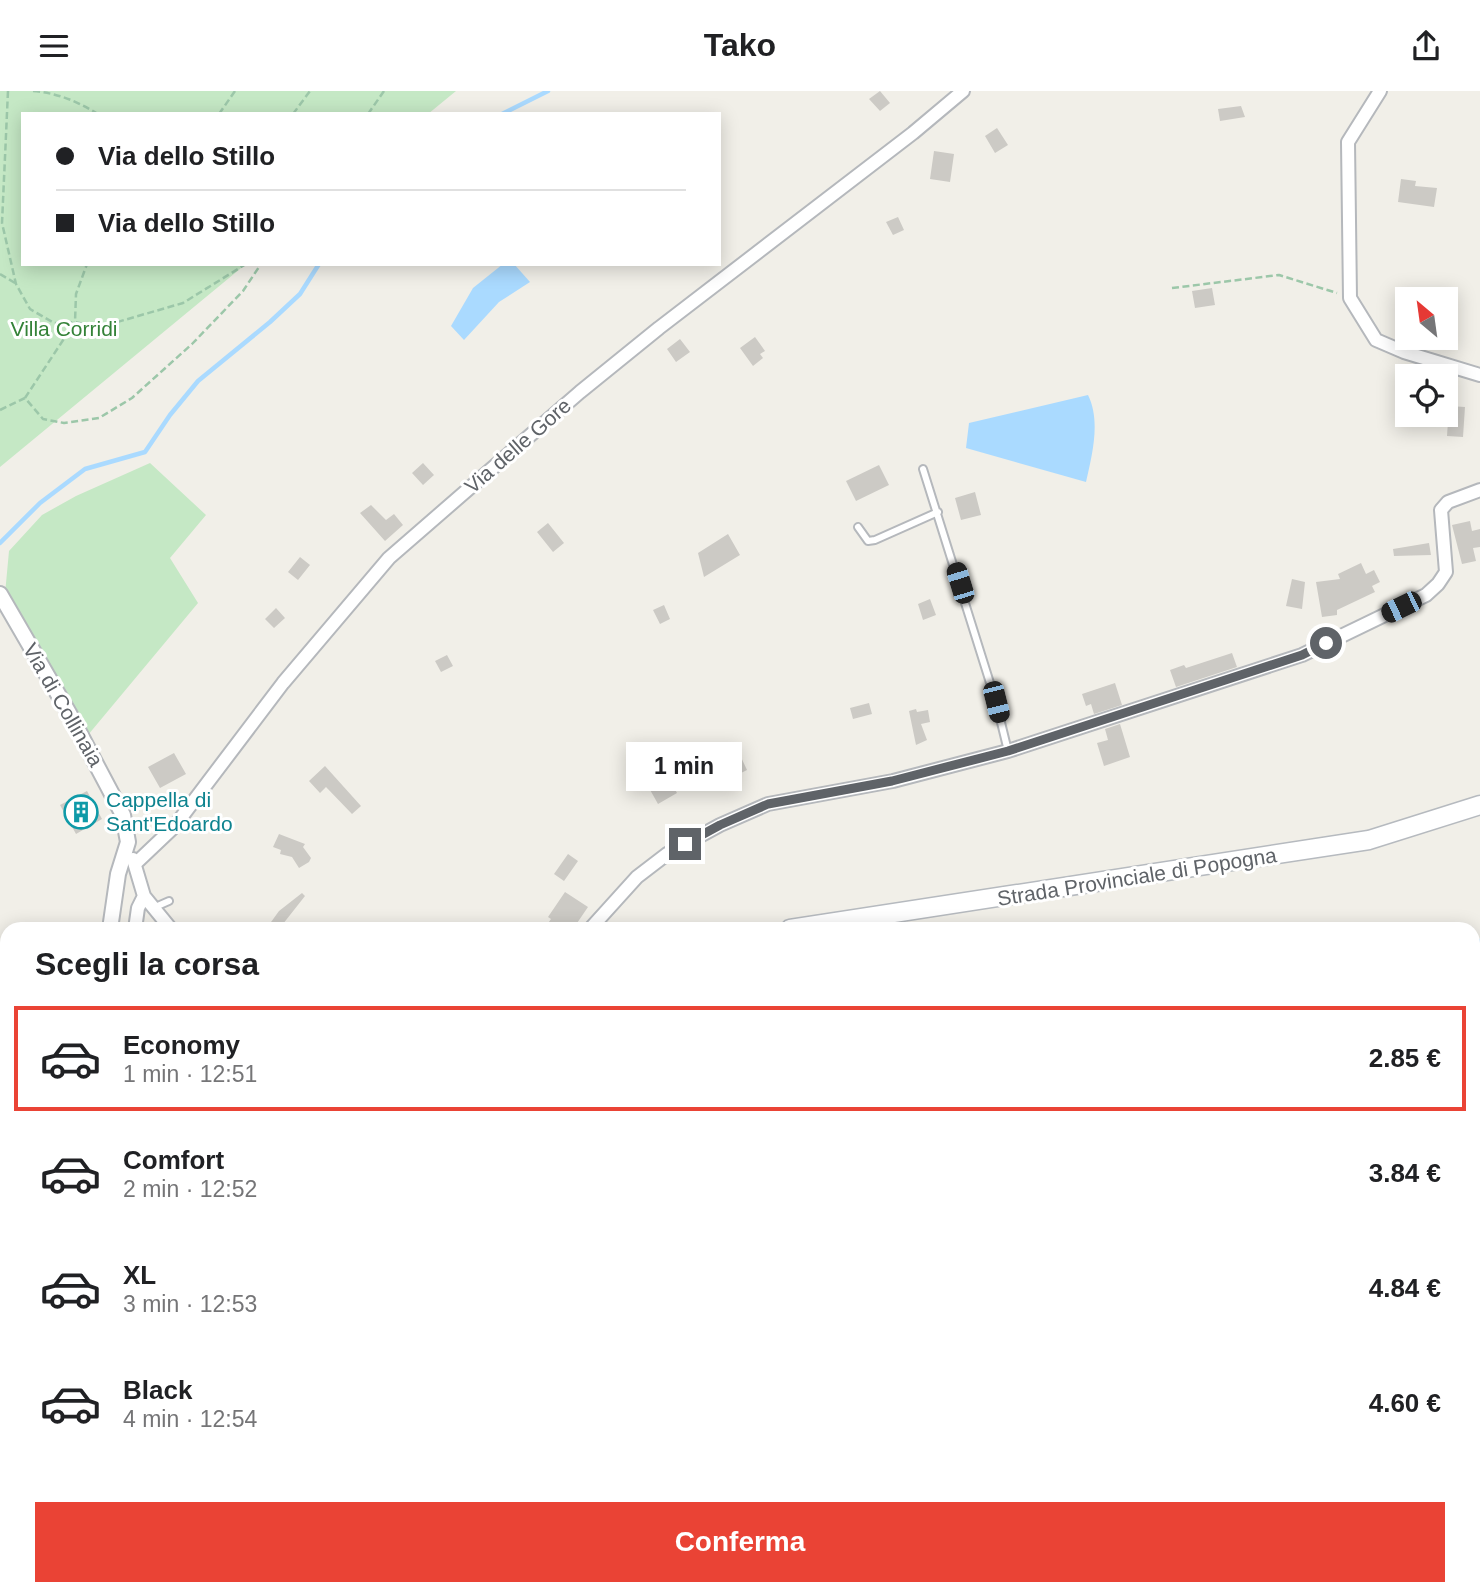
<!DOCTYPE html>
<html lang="it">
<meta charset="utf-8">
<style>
body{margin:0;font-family:Helvetica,sans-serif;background:#f2f2f2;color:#202124;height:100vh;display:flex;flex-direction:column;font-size:26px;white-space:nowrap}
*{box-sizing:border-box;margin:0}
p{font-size:23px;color:#757577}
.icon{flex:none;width:38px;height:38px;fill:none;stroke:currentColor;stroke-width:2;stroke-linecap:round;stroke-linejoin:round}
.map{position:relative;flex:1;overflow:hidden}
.side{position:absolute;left:0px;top:831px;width:1480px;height:674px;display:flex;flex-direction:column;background:#fff;border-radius:21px 21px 0 0;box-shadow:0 4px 18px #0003}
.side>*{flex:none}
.banner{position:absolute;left:21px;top:21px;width:700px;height:154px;border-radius:0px;box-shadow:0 4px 18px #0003;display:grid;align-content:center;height:154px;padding:0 35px;background:#fff}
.needle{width:46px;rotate:331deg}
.fabs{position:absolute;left:1395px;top:196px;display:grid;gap:14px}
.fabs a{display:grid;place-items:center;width:63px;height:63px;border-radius:0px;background:#fff;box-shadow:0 4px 18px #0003;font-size:35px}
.end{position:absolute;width:32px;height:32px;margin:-16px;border:9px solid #5f6368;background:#fff;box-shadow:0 0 0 4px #fff}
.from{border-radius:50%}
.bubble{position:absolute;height:49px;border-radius:0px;background:#fff;box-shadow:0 4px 18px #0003;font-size:23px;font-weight:800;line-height:49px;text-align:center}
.car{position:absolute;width:21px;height:42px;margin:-21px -10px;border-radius:9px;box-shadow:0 0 5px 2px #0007;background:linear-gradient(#222 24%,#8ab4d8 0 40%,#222 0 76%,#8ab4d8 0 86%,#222 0)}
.banner b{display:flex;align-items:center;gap:24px;height:66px;font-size:26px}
.banner b+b{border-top:2px solid #e0e0e0}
.banner i{width:18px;height:18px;background:#202124}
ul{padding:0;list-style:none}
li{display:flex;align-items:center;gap:21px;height:105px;margin:0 14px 10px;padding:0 21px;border:4px solid transparent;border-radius:0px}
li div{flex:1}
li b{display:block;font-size:26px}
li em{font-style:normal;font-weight:800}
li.active{border-color:#ea4335}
li>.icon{width:63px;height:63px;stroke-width:1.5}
h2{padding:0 35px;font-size:32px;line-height:84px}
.primary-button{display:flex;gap:14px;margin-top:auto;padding:14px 35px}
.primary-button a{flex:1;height:80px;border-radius:0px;background:#ea4335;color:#fff;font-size:28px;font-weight:800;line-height:80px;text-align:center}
header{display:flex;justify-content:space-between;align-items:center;height:91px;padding:0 35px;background:#fff;font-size:32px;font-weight:800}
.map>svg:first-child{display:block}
</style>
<header><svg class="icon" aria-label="menu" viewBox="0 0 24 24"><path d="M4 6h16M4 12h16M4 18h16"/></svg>Tako<svg class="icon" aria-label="share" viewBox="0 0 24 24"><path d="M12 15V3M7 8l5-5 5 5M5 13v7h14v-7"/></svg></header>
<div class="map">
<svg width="1480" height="1504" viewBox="0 0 1480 1504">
<rect width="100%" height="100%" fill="#f1efe8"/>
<path fill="#c5e8c5" d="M 0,0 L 456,0 L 428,23 L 23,23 L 23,173 L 246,173 L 0,376 Z
M 150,372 L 206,424 L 170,467 L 198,512 L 88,644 L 5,503 L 9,460 L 42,424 L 76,405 Z
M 1480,864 L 1480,1022 L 1474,1020 L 1474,866 Z
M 1480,1284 L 1480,1504 L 1237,1504 L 1234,1498 L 1474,1498 L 1474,1285 Z
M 391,1498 L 486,1498 L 488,1504 L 389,1504 Z
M 966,1498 L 1081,1498 L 1082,1504 L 965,1504 Z"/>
<path fill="#aadaff" d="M 503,173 L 514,173 L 530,191 L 499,211 L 464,249 L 451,235 L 473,197 Z
M 1088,304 C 1101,330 1092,364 1086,391 L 966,357 L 969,332 Z"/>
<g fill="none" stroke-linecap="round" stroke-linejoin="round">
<path stroke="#aadaff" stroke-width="4.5" d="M 502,23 L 548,0
M 0,452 L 40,412 L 85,378 L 145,361 L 170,324 L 198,290 L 270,231 L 300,203 L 319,173
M 1474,851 L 1480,850
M 1474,1274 L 1480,1274
M 219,1504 L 221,1498
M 286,1504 L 289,1498"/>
</g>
<path fill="#cccac5" d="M 880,0 L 890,12 L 880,20 L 869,8 Z
M 1241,15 L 1245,26 L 1220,30 L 1218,18 Z
M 997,37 L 1008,54 L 995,62 L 985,45 Z
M 934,60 L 954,63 L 950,91 L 930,88 Z
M 1401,88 L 1416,90 L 1415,95 L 1437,97 L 1434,116 L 1398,111 Z
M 898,126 L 904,139 L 893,144 L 886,131 Z
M 1212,197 L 1215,214 L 1195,217 L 1192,200 Z
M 755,246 L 765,260 L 760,263 L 763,267 L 753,275 L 740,257 Z
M 680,248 L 690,261 L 676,271 L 667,258 Z
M 1449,315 L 1465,316 L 1463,346 L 1447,345 Z
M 423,372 L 434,384 L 423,394 L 412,382 Z
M 879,374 L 889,394 L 856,410 L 846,390 Z
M 975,401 L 981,424 L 961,429 L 955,407 Z
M 371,414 L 386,429 L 394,423 L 403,434 L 385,450 L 360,422 Z
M 1470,430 L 1472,440 L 1480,438 L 1480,456 L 1473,457 L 1476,470 L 1462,473 L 1452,434 Z
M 548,432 L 564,452 L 553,461 L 537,441 Z
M 728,443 L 740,464 L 704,486 L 698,462 Z
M 1429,452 L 1431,464 L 1394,465 L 1393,458 Z
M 300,466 L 310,474 L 298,489 L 288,481 Z
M 1361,472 L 1366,483 L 1374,479 L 1380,491 L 1372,495 L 1375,501 L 1337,519 L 1337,524 L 1322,526 L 1316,491 L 1340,488 L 1338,483 Z
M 1292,488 L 1305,491 L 1302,518 L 1286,515 Z
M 930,508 L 936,524 L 923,529 L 918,513 Z
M 664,514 L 670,528 L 660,533 L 653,519 Z
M 276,517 L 285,527 L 274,537 L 265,528 Z
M 1232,562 L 1237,576 L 1176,596 L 1170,579 L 1184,574 L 1186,577 Z
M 447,564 L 453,575 L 441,581 L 435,570 Z
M 1115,592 L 1122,614 L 1094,623 L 1091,613 L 1086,615 L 1082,603 Z
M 869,612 L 872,623 L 853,628 L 850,617 Z
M 916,618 L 917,621 L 928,619 L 930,631 L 921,633 L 927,649 L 916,654 L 909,620 Z
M 1120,633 L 1130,666 L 1104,675 L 1097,652 L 1108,649 L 1105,638 Z
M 174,662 L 186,683 L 160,697 L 148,676 Z
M 739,662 L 747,679 L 731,687 L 724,670 Z
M 325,675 L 361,715 L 352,723 L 326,696 L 320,702 L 309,690 Z
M 663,677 L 677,702 L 658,713 L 644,688 Z
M 87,700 L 102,728 L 76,743 L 60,714 Z
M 279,743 L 305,753 L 303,756 L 311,767 L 309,771 L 299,777 L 292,766 L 280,763 L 281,759 L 273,756 Z
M 568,763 L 578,770 L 564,790 L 554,783 Z
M 565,801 L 588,816 L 573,838 L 544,838 L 551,828 L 548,826 Z
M 302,802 L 305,805 L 279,838 L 266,838 L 279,820 Z"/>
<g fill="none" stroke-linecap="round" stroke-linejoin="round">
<defs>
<path id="service" d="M 923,378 L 996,611 L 1008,660
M 858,436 L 868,450 L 875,449 L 938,421
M 153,817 L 169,810"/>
<path id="minor" d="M 1380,0 L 1348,51 L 1350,207 L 1376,249 L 1404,261 L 1480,284
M 133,768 L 144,805 L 171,838
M 135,773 L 174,736 L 283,592 L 389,467 L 580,301 L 659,237 L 913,42 L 963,0
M 135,838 L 138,817 L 144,805
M 590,838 L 637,786 L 667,763 L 720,734 L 768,713 L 893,690 L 1008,660 L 1302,564 L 1426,504 L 1438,493 L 1446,481 L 1441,419 L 1448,411 L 1480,399
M 1474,1057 L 1480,1057
M 165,1498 L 168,1500
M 729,1498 L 733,1504
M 1081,1498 L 1082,1504
M 767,1504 L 790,1498"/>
<path id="tertiary" d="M 0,503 L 69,622 L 123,724 L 128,751 L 118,783 L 110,838
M 0,1138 L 7,1131"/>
<path id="secondary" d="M 790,838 L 1369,749 L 1480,714
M 0,1386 L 7,1381"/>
</defs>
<use href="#service" stroke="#b5b8bc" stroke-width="10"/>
<use href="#minor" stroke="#b5b8bc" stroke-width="16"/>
<use href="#tertiary" stroke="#b5b8bc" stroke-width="18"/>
<use href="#secondary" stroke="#b6babf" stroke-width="21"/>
<path stroke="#9cc7a9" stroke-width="2.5" stroke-dasharray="7 3.5" stroke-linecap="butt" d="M 8,0 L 2,132 L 16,193 L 30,218 L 54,232 L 75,231 L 93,235 L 114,232 L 183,212 L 246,173
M 33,0 C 57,2 77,10 98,23
M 219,23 L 235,0
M 293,23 L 310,0
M 368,23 L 384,0
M 0,183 L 15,192
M 1172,197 L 1279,184 L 1337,202
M 25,307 L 75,231 L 76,203 L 87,173
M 0,319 L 25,307 L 43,328 L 64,332 L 99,327 L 132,307 L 192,253 L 243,200 L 261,173
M 1474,1297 L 1480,1297
M 1474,1464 L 1480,1463"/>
<use href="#service" stroke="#fff" stroke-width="6"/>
<use href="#minor" stroke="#fff" stroke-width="12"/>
<use href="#tertiary" stroke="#fff" stroke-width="14"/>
<use href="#secondary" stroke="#fff" stroke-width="18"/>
</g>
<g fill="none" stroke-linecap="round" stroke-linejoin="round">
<path stroke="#5f6368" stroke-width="9" d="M 685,753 L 720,734 L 768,713 L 892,690 L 1008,660 L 1302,564 L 1326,552"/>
</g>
<defs>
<symbol id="building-ring" viewBox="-11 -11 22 22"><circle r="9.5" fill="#fff" stroke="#0f9aa8" stroke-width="1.5"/><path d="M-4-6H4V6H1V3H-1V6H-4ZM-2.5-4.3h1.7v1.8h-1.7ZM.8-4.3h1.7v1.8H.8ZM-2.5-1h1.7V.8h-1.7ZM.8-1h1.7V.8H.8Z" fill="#0f9aa8"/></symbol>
</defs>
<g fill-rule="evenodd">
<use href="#building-ring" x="62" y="702" width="38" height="38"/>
</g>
<g text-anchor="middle" stroke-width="6" stroke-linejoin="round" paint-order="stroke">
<g font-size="21" fill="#348238" stroke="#fff">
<text x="64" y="245">Villa Corridi</text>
</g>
<g font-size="21" fill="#5f6368" stroke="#fff">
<text transform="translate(518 355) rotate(-41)" y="7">Via delle Gore</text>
<text transform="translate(63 614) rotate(60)" y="7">Via di Collinaia</text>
<text transform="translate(1137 786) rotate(-9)" y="7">Strada Provinciale di Popogna</text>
</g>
<g font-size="21" fill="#0d838f" stroke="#fff" text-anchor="start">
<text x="106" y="716">Cappella di<tspan x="106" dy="24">Sant'Edoardo</tspan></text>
</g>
</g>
</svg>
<div class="fabs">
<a><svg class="needle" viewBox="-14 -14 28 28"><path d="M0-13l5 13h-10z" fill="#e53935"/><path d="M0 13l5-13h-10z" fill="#757577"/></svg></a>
<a><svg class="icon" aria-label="locate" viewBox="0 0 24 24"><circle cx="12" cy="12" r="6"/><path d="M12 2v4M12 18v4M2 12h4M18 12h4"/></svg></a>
</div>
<i class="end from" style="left:1326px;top:552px"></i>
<i class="end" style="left:685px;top:753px"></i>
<div class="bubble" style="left:626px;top:651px;width:116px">1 min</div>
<i class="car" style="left:960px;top:492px;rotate:343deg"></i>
<i class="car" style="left:1401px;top:516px;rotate:244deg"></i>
<i class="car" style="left:996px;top:611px;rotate:166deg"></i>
<div class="banner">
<b><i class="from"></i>Via dello Stillo</b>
<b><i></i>Via dello Stillo</b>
</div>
<section class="side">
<h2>Scegli la corsa</h2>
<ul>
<li class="active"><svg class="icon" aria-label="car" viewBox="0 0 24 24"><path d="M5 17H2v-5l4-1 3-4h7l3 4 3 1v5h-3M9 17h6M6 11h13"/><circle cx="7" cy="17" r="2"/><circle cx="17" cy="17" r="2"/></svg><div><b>Economy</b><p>1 min · 12:51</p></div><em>2.85 €</em></li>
<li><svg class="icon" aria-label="car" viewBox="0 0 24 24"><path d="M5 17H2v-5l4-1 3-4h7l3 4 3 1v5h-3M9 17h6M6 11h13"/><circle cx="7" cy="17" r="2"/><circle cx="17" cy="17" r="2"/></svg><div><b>Comfort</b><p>2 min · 12:52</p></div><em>3.84 €</em></li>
<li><svg class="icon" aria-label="car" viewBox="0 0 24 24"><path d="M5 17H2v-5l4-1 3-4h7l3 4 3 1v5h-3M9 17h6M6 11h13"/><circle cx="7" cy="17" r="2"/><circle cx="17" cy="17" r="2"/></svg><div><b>XL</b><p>3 min · 12:53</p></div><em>4.84 €</em></li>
<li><svg class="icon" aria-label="car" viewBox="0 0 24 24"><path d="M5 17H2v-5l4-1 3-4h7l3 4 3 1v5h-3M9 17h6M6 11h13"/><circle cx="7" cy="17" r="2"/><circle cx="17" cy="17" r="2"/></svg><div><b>Black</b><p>4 min · 12:54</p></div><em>4.60 €</em></li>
</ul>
<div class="primary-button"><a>Conferma</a></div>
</section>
</div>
